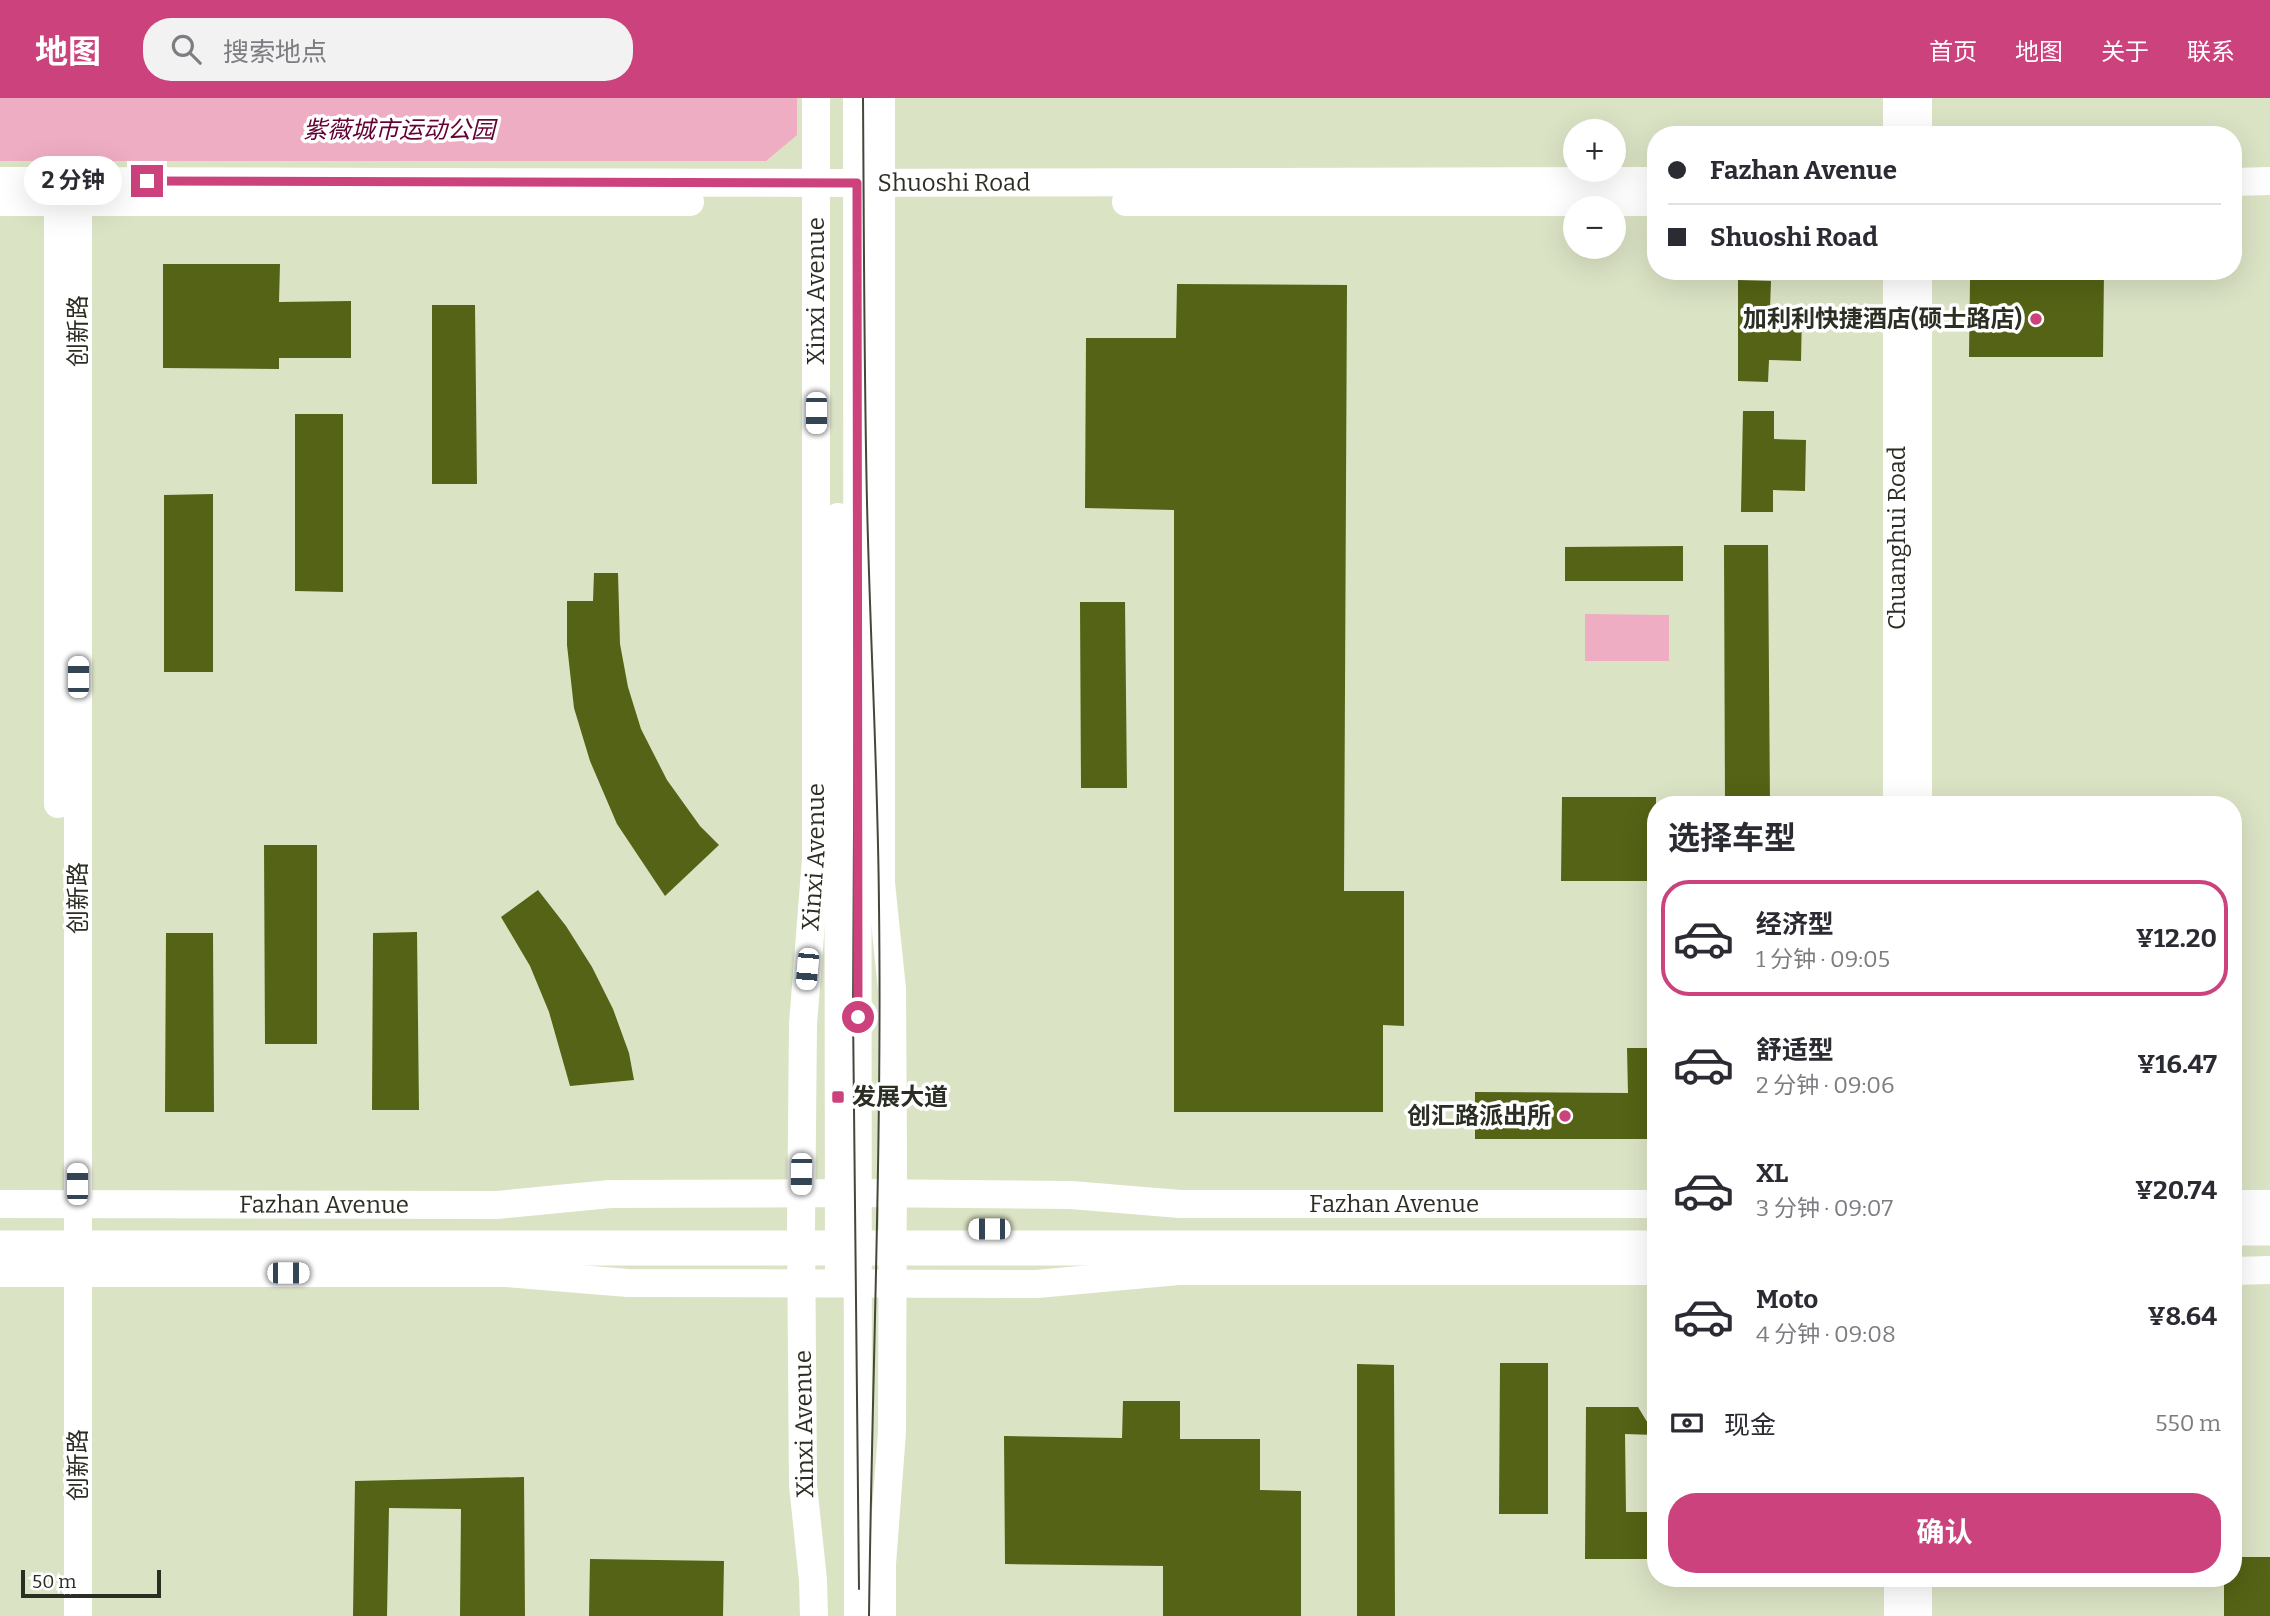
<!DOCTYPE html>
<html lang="zh">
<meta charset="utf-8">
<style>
body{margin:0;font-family:Bitter,"Noto Sans SC",serif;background:#f2f2f3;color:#2b2b33;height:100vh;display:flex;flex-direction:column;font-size:26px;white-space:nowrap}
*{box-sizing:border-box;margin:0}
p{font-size:23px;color:#7c7c81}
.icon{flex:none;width:38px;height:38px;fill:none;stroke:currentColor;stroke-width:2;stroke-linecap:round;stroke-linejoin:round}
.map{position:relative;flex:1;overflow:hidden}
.side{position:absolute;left:1647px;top:698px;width:595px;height:791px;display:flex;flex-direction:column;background:#fff;border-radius:28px;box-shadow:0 7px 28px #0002}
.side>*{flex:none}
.banner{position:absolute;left:1647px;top:28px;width:595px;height:154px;border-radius:28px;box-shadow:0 7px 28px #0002;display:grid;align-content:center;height:154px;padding:0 21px;background:#fff}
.tools{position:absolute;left:1563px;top:21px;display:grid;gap:14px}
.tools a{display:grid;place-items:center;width:63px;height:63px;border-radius:50%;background:#fff;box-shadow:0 7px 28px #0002;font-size:35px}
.scale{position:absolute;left:21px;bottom:18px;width:140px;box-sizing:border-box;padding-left:7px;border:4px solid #2b2e23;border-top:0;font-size:19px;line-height:24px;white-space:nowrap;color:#2b2e23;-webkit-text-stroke:5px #fff;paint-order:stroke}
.end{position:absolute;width:32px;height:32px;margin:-16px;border:9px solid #cb427c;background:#fff;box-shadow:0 0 0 4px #fff}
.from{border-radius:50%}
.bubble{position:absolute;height:49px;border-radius:24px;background:#fff;box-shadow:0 7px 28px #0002;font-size:23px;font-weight:700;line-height:49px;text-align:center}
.car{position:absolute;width:21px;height:42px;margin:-21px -10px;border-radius:9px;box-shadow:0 0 5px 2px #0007;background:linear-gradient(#fff 24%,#345 0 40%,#fff 0 76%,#345 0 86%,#fff 0)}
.banner b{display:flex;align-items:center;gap:24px;height:66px;font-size:26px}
.banner b+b{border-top:2px solid #e1e1e2}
.banner i{width:18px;height:18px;background:#2b2b33}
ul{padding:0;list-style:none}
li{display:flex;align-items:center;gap:21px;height:116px;margin:0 14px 10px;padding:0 7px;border:4px solid transparent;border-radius:28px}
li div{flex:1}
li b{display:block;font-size:26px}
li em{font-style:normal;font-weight:700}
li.active{border-color:#cb427c}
li>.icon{width:63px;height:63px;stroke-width:1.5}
h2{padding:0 21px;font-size:32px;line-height:84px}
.pay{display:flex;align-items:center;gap:18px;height:77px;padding:0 21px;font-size:26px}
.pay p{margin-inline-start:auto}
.primary-button{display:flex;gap:14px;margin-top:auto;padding:14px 21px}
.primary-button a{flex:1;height:80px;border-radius:28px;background:#cb427c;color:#fff;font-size:28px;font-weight:700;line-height:80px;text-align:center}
header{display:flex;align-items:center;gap:42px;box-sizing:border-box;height:98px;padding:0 35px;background:#cb427c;color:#fff}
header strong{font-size:33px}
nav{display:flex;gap:38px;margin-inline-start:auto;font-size:24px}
.search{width:490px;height:63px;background:#f2f2f3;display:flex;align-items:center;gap:18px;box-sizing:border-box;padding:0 24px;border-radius:28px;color:#7c7c81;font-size:26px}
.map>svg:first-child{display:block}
</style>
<header>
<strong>地图</strong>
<div class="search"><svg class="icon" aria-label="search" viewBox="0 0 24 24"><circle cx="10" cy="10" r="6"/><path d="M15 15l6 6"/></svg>搜索地点</div>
<nav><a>首页</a><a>地图</a><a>关于</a><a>联系</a></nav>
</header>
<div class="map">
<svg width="2270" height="1518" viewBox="0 0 2270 1518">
<rect width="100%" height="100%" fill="#dbe3c5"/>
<path fill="#eeadc2" d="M 0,0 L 797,0 L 797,37 L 766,63 L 0,63 Z
M 1585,516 L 1669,517 L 1669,563 L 1585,563 Z"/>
<path fill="#546315" d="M 163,166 L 280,166 L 279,204 L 351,203 L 351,260 L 279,260 L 279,271 L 163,270 Z
M 1979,173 L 2104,173 L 2103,259 L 1969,259 L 1970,182 Z
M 1738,182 L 1771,183 L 1770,210 L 1802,212 L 1801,263 L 1769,262 L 1768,284 L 1738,283 Z
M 1177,186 L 1347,187 L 1344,793 L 1404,793 L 1404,928 L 1383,927 L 1383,1014 L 1174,1014 L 1174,412 L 1085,410 L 1086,240 L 1176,240 Z
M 432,207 L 475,207 L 477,386 L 432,386 Z
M 1743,313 L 1774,313 L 1774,341 L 1806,342 L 1805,393 L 1773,392 L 1773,414 L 1741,414 Z
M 295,316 L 343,316 L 343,494 L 295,493 Z
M 213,396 L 213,574 L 164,574 L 164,397 Z
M 1724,447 L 1768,447 L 1770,707 L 1725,707 Z
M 1683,448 L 1683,483 L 1565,483 L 1565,449 Z
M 594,475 L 618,475 L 620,546 L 628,589 L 641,631 L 667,682 L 700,728 L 719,747 L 665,798 L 617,726 L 590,663 L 574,610 L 567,547 L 567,503 L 593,503 Z
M 1080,504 L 1125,504 L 1127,690 L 1081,690 Z
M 1562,699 L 1656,699 L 1656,783 L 1561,783 Z
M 264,747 L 317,747 L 317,946 L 265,946 Z
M 538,792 L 566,828 L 592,869 L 613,911 L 629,955 L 634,982 L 570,988 L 549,914 L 530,868 L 501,819 Z
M 417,834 L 419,1012 L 372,1012 L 373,835 Z
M 166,835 L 213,835 L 214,1014 L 165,1014 Z
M 1627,950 L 1656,950 L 1656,1041 L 1475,1041 L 1475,994 L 1628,995 Z
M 1500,1265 L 1548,1265 L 1548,1416 L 1499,1416 Z
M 1357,1266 L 1394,1267 L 1395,1518 L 1357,1518 Z
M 1123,1303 L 1180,1303 L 1180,1341 L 1260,1341 L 1260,1392 L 1301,1393 L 1301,1518 L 1163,1518 L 1163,1468 L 1005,1466 L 1004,1338 L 1122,1340 Z
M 1586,1309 L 1638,1309 L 1655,1337 L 1625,1336 L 1626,1414 L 1651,1414 L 1651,1461 L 1585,1461 Z
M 524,1379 L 525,1518 L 460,1518 L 461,1411 L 389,1410 L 387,1518 L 353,1518 L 355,1383 Z
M 2233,1459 L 2270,1459 L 2270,1518 L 2224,1518 L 2224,1480 L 2233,1480 Z
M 590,1461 L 724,1463 L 723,1518 L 589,1518 Z"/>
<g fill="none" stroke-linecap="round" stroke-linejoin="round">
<g stroke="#fff" stroke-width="28">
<path d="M 857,0 L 858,1518"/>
<path d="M 881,0 L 881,785 L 892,891 L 893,1054 L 892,1334 L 882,1466 L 882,1518"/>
<path d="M 1918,0 L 1918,37"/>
<path d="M 1897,37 L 1897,0"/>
<path id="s1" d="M 0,83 L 838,85 L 1656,83"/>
<path d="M 2233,84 L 2270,83"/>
<path d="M 58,86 L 58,706"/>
<path d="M 0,104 L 690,104"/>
<path d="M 1126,104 L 1656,104"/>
<path d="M 1897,173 L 1897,707"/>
<path d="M 1918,173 L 1918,707"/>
<path d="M 838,419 L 839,1170"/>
<path id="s2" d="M 0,1106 L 497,1107 L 610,1096 L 858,1095 L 1071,1097 L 1180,1106 L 1656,1106"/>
<path d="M 2233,1106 L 2270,1106"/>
<path d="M 2233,1173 L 2270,1172"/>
<path d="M 0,1175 L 506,1175 L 628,1185 L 1037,1186 L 1178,1173 L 1656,1173"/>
<path d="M 1898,1480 L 1898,1518"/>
<path d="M 1918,1480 L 1918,1518"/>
<path d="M 78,1518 L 78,86"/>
<path id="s3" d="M 814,1518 L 813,1482 L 803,1387 L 801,1131 L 803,926 L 816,761 L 816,0"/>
</g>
<path stroke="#fff" stroke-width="35" d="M 2233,1130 L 2270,1130
M 0,1150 L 1656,1150"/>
<path stroke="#44483a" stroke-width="2" d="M 863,0 C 864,135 864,270 867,404 C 870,539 878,674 879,809 C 882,1045 872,1281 869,1518
M 856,371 L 853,914 L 859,1491"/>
</g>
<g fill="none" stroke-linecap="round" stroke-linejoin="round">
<path stroke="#cb427c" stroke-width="9" d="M 147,83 L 857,85 L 858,919"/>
</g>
<g fill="#cb427c" stroke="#fff" stroke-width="2.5">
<circle cx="2036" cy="221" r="7"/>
<rect x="831" y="992" width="14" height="14" rx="3.5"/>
<circle cx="1565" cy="1018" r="7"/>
</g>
<g text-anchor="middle" stroke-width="7" stroke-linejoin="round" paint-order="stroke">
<g font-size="24" font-style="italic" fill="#640234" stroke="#fff">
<text x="399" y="40">紫薇城市运动公园</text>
</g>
<g font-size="24" fill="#2b2e23" stroke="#fff">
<text dy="8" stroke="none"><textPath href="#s1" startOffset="954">Shuoshi Road</textPath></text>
<text transform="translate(816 193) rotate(-90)" y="8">Xinxi Avenue</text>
<text transform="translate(78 233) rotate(-90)" y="8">创新路</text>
<text transform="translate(1897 440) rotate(-90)" y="8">Chuanghui Road</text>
<text dy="8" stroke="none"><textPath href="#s3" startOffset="760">Xinxi Avenue</textPath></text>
<text transform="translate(78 800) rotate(-90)" y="8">创新路</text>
<text dy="8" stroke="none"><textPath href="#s2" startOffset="1395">Fazhan Avenue</textPath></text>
<text dy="8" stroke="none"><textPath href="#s2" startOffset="324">Fazhan Avenue</textPath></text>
<text transform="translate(804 1326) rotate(-91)" y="8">Xinxi Avenue</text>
<text transform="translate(78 1367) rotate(-90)" y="8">创新路</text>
</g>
<g font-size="24" font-weight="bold" fill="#2b2e23" stroke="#fff" text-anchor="end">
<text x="2022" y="229">加利利快捷酒店(硕士路店)</text>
<text x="852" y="1007" text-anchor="start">发展大道</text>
<text x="1551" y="1026">创汇路派出所</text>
</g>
</g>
</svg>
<div class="tools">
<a>+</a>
<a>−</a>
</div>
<div class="scale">50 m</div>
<i class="end from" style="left:858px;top:919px"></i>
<i class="end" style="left:147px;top:83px"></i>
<div class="bubble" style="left:24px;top:58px;width:98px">2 分钟</div>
<i class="car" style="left:816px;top:315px;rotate:180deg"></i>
<i class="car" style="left:78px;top:579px;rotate:0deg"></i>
<i class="car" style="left:807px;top:871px;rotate:185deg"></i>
<i class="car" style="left:801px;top:1076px;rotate:181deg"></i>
<i class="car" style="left:77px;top:1086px;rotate:0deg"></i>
<i class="car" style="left:989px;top:1131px;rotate:270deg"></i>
<i class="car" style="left:288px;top:1175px;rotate:90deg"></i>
<div class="banner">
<b><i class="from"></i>Fazhan Avenue</b>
<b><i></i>Shuoshi Road</b>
</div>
<section class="side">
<h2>选择车型</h2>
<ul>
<li class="active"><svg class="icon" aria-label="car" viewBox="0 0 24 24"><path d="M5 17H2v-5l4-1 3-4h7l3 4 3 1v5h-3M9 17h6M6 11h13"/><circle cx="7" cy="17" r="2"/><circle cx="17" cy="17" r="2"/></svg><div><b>经济型</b><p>1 分钟 · 09:05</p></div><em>¥12.20</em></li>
<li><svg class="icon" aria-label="car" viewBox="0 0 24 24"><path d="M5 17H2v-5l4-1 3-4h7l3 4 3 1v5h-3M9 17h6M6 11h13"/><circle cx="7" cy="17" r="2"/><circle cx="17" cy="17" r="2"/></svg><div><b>舒适型</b><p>2 分钟 · 09:06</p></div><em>¥16.47</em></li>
<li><svg class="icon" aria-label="car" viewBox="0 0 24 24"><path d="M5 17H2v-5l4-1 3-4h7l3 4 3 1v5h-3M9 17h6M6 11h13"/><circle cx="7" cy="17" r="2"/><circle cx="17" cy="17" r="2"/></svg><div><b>XL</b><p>3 分钟 · 09:07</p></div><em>¥20.74</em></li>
<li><svg class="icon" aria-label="car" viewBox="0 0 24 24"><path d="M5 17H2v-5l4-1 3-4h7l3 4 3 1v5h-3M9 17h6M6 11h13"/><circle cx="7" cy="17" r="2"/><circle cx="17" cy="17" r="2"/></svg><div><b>Moto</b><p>4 分钟 · 09:08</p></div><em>¥8.64</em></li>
</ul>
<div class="pay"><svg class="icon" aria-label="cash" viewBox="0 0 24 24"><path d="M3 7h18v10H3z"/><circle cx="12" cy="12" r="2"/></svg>现金<p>550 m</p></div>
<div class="primary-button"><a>确认</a></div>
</section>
</div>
